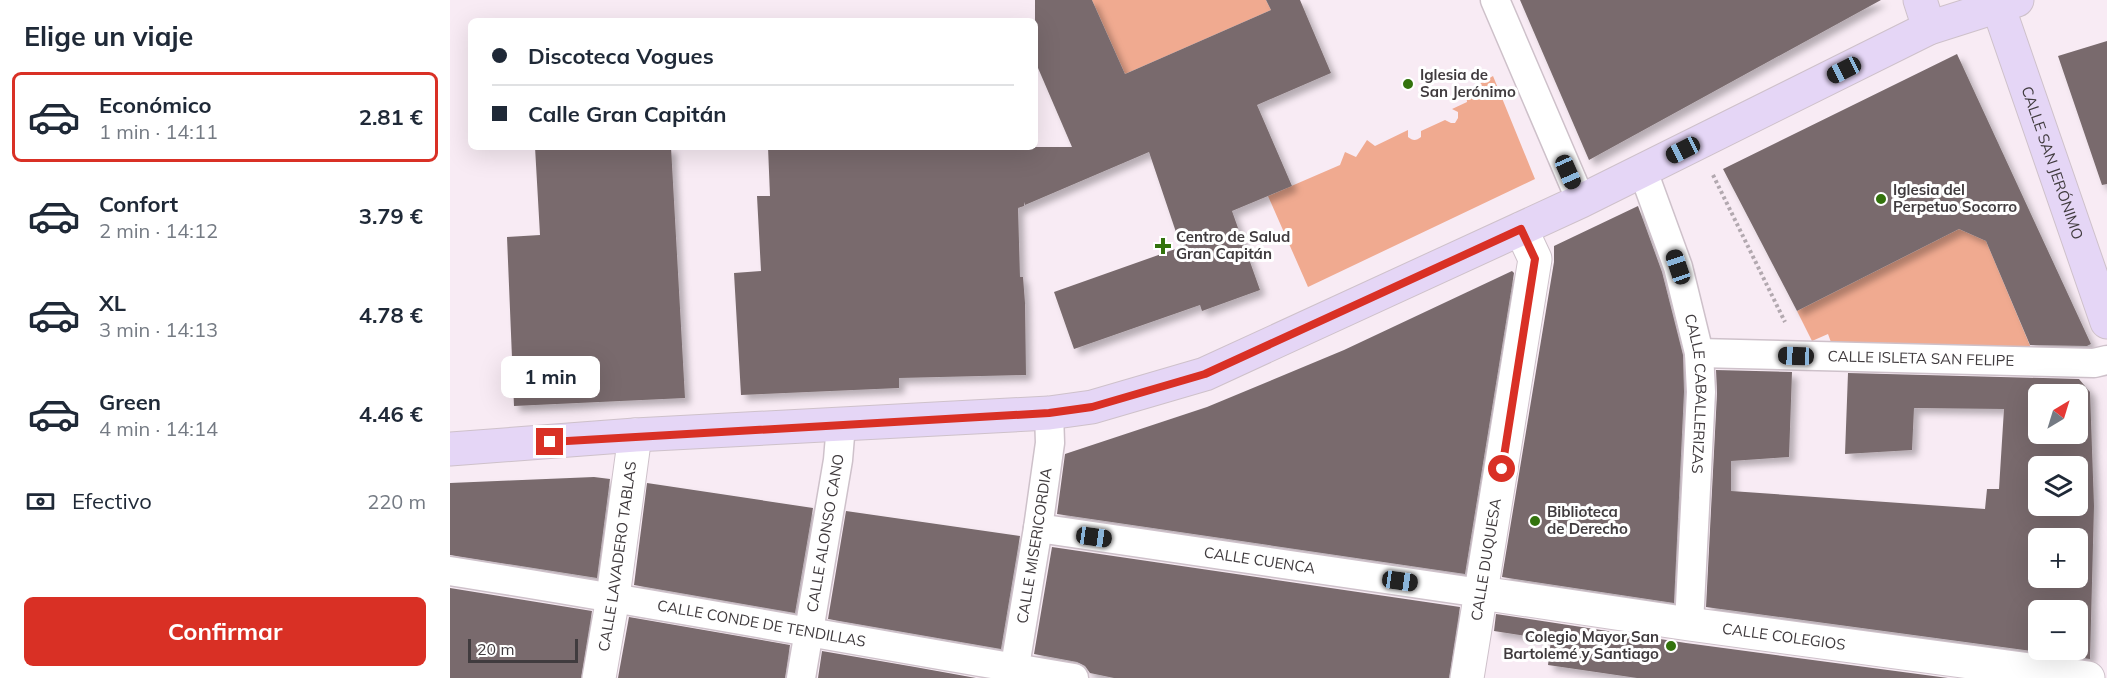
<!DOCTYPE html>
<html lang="es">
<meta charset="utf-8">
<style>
body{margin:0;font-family:Mulish,sans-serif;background:#f6f6f7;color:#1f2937;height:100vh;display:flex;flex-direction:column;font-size:22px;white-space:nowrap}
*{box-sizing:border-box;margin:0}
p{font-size:20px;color:#747a83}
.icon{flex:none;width:33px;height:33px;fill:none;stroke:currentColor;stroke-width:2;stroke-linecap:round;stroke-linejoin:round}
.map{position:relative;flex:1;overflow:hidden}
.side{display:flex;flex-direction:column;background:#fff;width:450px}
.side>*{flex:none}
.guide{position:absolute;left:18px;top:18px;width:570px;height:132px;border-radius:9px;box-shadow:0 6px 24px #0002;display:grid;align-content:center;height:132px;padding:0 24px;background:#fff}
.needle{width:39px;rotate:38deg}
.controls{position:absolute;left:1578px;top:384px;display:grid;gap:12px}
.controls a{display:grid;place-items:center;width:60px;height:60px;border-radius:9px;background:#fff;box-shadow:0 6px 24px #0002;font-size:30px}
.scale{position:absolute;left:18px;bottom:15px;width:110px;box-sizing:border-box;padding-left:6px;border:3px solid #403b3e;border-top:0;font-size:16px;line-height:21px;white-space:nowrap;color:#403b3e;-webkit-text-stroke:4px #fff;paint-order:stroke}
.end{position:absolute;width:27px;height:27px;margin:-14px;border:8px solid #d93025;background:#fff;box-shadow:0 0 0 3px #fff}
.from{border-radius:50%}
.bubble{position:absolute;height:42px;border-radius:9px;background:#fff;box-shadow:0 6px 24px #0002;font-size:20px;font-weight:700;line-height:42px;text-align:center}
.car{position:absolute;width:18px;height:36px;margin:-18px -9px;border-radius:8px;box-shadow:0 0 4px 2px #0007;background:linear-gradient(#222 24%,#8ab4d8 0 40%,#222 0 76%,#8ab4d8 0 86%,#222 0)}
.guide b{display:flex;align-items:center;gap:21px;height:57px;font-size:22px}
.guide b+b{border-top:2px solid #e0e1e3}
.guide i{width:15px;height:15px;background:#1f2937}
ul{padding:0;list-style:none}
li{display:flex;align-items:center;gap:18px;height:90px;margin:0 12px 9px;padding:0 12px;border:3px solid transparent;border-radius:9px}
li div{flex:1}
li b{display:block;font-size:22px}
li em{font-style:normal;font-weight:700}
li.on{border-color:#d93025}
li>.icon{width:54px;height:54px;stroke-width:1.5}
h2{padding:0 24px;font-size:27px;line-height:72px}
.pay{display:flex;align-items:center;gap:15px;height:66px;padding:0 24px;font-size:22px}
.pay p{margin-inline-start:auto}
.cta{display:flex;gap:12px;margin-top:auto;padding:12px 24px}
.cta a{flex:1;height:69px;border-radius:9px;background:#d93025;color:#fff;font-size:24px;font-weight:700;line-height:69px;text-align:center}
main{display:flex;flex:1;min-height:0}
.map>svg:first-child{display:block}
</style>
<main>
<section class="side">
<h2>Elige un viaje</h2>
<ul>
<li class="on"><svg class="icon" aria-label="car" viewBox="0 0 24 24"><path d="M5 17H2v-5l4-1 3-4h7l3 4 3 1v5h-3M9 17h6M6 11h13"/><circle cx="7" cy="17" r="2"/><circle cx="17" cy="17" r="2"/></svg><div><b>Económico</b><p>1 min · 14:11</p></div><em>2.81 €</em></li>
<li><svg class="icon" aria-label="car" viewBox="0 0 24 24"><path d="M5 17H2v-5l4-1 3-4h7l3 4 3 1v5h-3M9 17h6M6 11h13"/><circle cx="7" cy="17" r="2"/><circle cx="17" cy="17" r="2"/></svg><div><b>Confort</b><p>2 min · 14:12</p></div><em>3.79 €</em></li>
<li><svg class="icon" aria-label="car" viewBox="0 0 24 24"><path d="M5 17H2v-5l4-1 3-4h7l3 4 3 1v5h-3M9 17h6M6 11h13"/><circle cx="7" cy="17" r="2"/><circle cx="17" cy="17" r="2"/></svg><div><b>XL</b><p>3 min · 14:13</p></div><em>4.78 €</em></li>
<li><svg class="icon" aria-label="car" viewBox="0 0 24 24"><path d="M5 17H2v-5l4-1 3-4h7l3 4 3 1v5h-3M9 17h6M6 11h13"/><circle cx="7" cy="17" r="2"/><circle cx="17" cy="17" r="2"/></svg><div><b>Green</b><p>4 min · 14:14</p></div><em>4.46 €</em></li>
</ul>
<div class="pay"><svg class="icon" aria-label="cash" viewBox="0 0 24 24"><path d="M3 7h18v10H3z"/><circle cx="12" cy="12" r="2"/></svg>Efectivo<p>220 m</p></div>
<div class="cta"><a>Confirmar</a></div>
</section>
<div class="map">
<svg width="1657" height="678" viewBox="0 0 1657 678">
<defs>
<filter id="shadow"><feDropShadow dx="5.5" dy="5.5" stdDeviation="3" flood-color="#0004"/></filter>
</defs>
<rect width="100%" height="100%" fill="#f8ebf4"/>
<path fill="#f0aa90" d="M 642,0 L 816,0 L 821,10 L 675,74 Z
M 1043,76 L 1085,179 L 858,287 L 818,196 L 890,165 L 895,152 L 906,157 L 917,140 L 925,146 L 958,130 L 958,137 C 963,141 966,141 971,137 L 971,131 L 995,120 L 1001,123 L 1005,123 L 1008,118 L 1008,112 L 1002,109 L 1017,102 L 1016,92 Z
M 1509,229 L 1536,241 L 1581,348 L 1382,345 L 1378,334 L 1362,341 L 1347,311 Z"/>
<path fill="#796b6d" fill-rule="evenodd" filter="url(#shadow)" d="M 585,0 L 642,0 L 675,74 L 821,10 L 816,0 L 850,0 L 881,73 L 807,105 L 842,186 L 782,211 L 810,290 L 752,311 L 750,305 L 624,349 L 604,292 L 731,247 L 699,152 L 575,205 L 574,202 L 574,206 L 568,208 L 570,277 L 573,277 L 575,303 L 576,375 L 449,378 L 449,388 L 291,395 L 284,273 L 311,271 L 307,196 L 320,196 L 318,147 L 622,147 L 585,61 Z
M 1070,0 L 1431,0 L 1139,160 Z
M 1657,41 L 1657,184 L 1652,185 L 1608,56 Z
M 1507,54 L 1641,344 L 1637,346 L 1580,345 L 1536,241 L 1509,229 L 1347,311 L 1273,169 Z
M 85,147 L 221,147 L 235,398 L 64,406 L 57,237 L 90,235 Z
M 1188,206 L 1212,272 L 1233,355 L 1234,392 L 1224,603 L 1052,577 L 1104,262 L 1104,246 Z
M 1062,271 L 1064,273 L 1015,574 L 607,514 L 615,454 L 757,407 L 894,350 Z
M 1266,370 L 1342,372 L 1339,457 L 1281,461 L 1281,491 L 1535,509 L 1537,489 L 1549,489 L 1554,409 L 1464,408 L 1462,450 L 1395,454 L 1398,373 L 1629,379 L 1640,392 L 1644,506 L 1640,659 L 1256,607 L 1267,393 ZM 1588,394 L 1628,394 L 1628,434 L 1588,434 ZM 1588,466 L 1628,466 L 1628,506 L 1588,506 ZM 1588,538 L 1628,538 L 1628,578 L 1588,578 ZM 1588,610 L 1628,610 L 1628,650 L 1588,650 Z
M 144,477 L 160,479 L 147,578 L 0,555 L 0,483 Z
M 197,483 L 363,508 L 345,613 L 184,585 Z
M 396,511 L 570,536 L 551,649 L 378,619 Z
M 602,547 L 1010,607 L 999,678 L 664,678 L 640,673 L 635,666 L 627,662 L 584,654 Z
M 0,588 L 142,611 L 131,678 L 0,678 Z
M 1046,614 L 1236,643 L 1498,678 L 1187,678 L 1098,665 L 1101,640 L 1044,631 Z
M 179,617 L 340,645 L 335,678 L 168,678 Z
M 372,651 L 465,667 L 526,678 L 368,678 Z"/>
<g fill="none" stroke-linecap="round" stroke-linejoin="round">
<defs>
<g id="minor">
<path d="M 1045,0 L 1131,201"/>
<path id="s1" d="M 1193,171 L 1228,267 L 1249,353 L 1251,392 L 1239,624"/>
<path id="s2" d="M 1249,353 L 1644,363 L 1657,360"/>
<path id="s3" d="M 588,528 L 1031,593"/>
<path id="s4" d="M 0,571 C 209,604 416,643 624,678"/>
<path id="s5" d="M 351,678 L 388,460 L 391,424"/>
<path id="s6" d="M 563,678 L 588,528 L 600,443 L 599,413"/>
</g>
<g id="tertiary">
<path id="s7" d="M 1031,593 L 1239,624 L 1638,678"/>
<path id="s8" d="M 149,678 L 163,597 L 185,435"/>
<path id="s9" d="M 1017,678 L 1085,259 L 1071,229"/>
</g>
<g id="secondary">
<path d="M 1470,0 L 1479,28"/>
<path id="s10" d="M 1548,6 L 1657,322"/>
<path d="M 0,449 L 185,435 L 599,413 L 642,407 L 755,374 L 1131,201 L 1479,28 L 1567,0"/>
</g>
</defs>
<use href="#minor" stroke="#cec1ca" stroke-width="31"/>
<use href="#tertiary" stroke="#cec1ca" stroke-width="35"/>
<use href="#secondary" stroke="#cec1ca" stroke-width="35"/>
<path stroke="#b2a8af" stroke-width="4" stroke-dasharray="3 3" stroke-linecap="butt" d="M 1263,175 L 1335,322"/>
<use href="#minor" stroke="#fff" stroke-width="28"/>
<use href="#tertiary" stroke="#fff" stroke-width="33"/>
<use href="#secondary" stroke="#e5d6f6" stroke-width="33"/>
</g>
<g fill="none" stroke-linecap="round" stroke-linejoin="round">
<path stroke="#d93025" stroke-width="8" d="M 100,442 L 599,413 L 642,407 L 755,374 L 1071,229 L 1085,259 L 1052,469"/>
</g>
<g fill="#33730d" stroke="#fff" stroke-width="2">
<circle cx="958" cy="84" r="6"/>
<circle cx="1431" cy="199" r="6"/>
<path d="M710 237h6v6h6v6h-6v6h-6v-6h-6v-6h6z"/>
<circle cx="1085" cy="521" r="6"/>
<circle cx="1221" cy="646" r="6"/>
</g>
<g text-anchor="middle" stroke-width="6" stroke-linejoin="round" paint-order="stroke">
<g font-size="15" font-weight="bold" fill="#403b3e" stroke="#fff" text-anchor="start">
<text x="970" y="80">Iglesia de<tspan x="970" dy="17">San Jerónimo</tspan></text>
<text x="1443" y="195">Iglesia del<tspan x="1443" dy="17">Perpetuo Socorro</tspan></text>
<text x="726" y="242">Centro de Salud<tspan x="726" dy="17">Gran Capitán</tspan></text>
<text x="1097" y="517">Biblioteca<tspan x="1097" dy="17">de Derecho</tspan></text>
<text x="1209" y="642" text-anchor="end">Colegio Mayor San<tspan x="1209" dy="17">Bartolemé y Santiago</tspan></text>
</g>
<g font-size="15" fill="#403b3e" stroke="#fff">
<text dy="5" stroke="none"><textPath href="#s10" startOffset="166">CALLE SAN JERÓNIMO</textPath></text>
<text dy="5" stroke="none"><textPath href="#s2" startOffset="222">CALLE ISLETA SAN FELIPE</textPath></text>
<text dy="5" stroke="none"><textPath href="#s1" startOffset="231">CALLE CABALLERIZAS</textPath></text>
<text dy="5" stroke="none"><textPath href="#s5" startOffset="147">CALLE ALONSO CANO</textPath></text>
<text dy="5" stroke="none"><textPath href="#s6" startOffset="134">CALLE MISERICORDIA</textPath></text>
<text dy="5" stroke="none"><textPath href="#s8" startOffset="123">CALLE LAVADERO TABLAS</textPath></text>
<text dy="5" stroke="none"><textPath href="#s9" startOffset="120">CALLE DUQUESA</textPath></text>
<text dy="5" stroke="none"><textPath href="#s3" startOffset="224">CALLE CUENCA</textPath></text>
<text dy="5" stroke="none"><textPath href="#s4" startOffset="316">CALLE CONDE DE TENDILLAS</textPath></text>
<text dy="5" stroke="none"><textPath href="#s7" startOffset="306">CALLE COLEGIOS</textPath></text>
</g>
</g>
</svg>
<div class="controls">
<a><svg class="needle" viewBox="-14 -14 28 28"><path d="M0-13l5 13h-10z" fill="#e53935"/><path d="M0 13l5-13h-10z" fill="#747a83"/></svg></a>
<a><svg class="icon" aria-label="layers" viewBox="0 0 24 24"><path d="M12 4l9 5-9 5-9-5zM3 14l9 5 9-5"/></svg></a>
<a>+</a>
<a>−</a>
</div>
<div class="scale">20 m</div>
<i class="end from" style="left:1052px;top:469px"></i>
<i class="end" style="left:100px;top:442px"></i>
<div class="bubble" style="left:51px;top:356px;width:99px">1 min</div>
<i class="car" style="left:1394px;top:70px;rotate:243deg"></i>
<i class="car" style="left:1233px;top:150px;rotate:243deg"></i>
<i class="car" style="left:1118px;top:172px;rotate:156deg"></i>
<i class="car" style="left:1228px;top:267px;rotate:341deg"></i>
<i class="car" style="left:1346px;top:356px;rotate:272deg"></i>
<i class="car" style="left:644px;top:537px;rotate:98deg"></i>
<i class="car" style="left:950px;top:581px;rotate:98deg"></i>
<div class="guide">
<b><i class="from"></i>Discoteca Vogues</b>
<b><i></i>Calle Gran Capitán</b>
</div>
</div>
</main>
